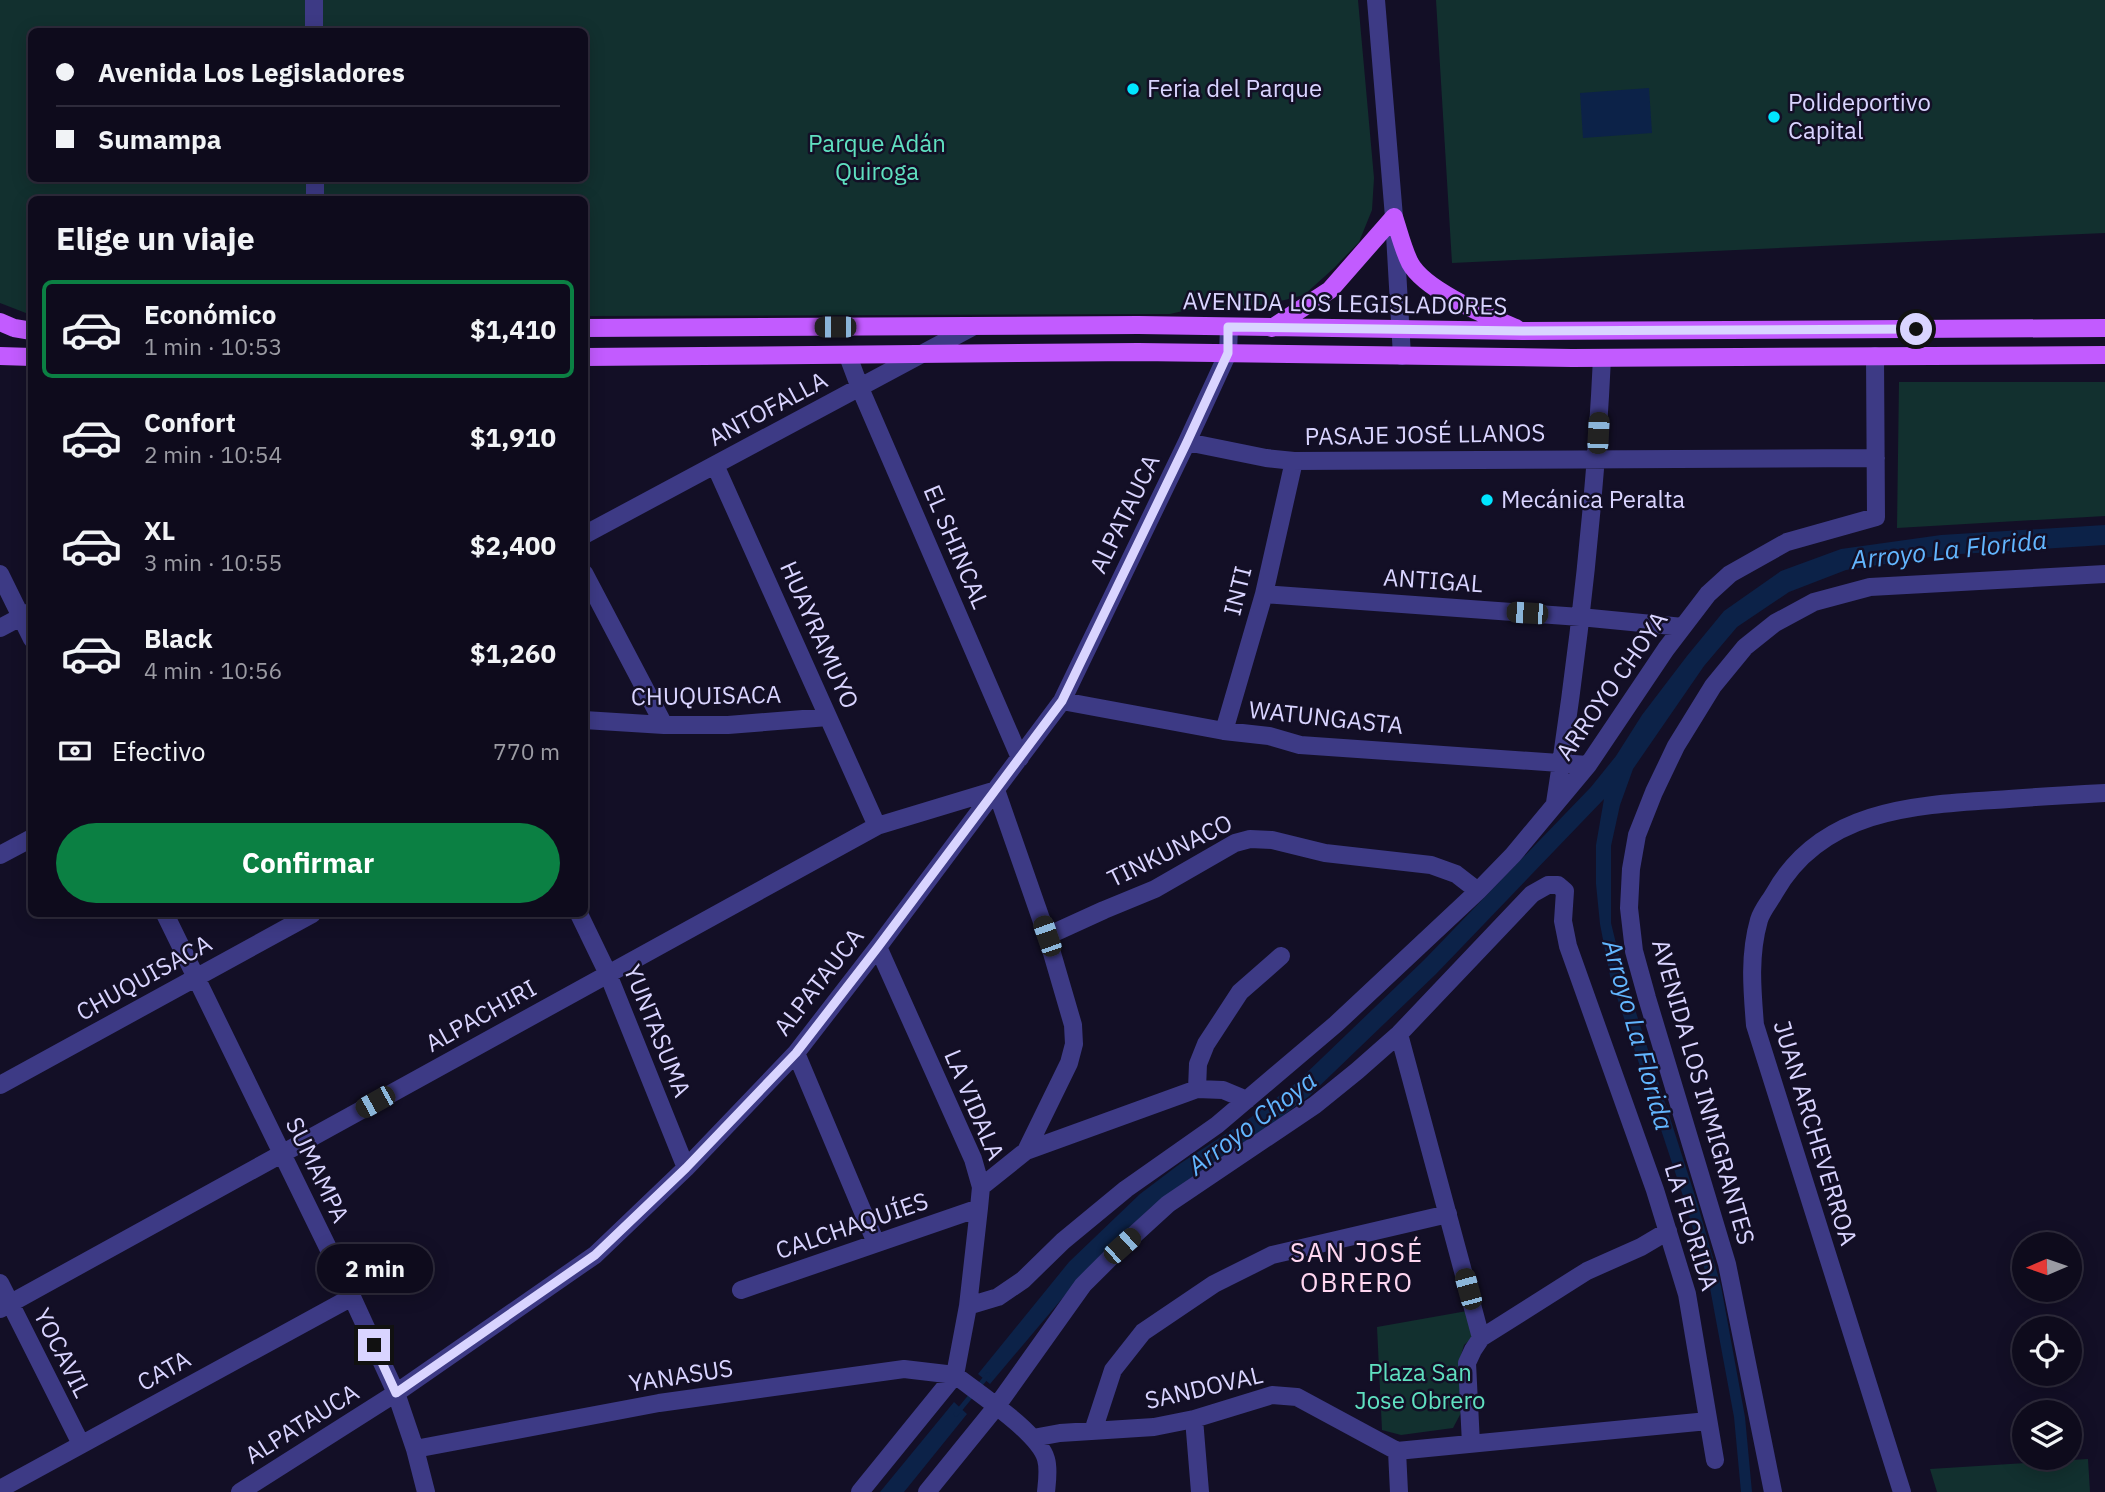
<!DOCTYPE html>
<html lang="es">
<meta charset="utf-8">
<style>
body{margin:0;font-family:"IBM Plex Sans",sans-serif;background:#171425;color:#f1f3f6;height:100vh;display:flex;flex-direction:column;font-size:26px;white-space:nowrap}
*{box-sizing:border-box;margin:0}
p{font-size:23px;color:#9b9ba3}
.icon{flex:none;width:38px;height:38px;fill:none;stroke:currentColor;stroke-width:2;stroke-linecap:round;stroke-linejoin:round}
.map{position:relative;flex:1;overflow:hidden}
.side{position:absolute;left:28px;top:196px;width:560px;height:721px;display:flex;flex-direction:column;background:#0e0b1c;border-radius:10px;box-shadow:0 4px 18px #0003,0 0 0 2px #2e2b3b}
.side>*{flex:none}
.top-card{position:absolute;left:28px;top:28px;width:560px;height:154px;border-radius:10px;box-shadow:0 4px 18px #0003,0 0 0 2px #2e2b3b;display:grid;align-content:center;height:154px;padding:0 28px;background:#0e0b1c}
.needle{width:46px;rotate:268deg}
.fabs{position:absolute;left:2012px;top:1232px;display:grid;gap:14px}
.fabs a{display:grid;place-items:center;width:70px;height:70px;border-radius:50%;background:#0e0b1c;box-shadow:0 4px 18px #0003,0 0 0 2px #2e2b3b;font-size:35px}
.end{position:absolute;width:32px;height:32px;margin:-16px;border:9px solid #d9d4ff;background:#111;box-shadow:0 0 0 4px #111}
.from{border-radius:50%}
.bubble{position:absolute;height:49px;border-radius:24px;background:#0e0b1c;box-shadow:0 4px 18px #0003,0 0 0 2px #2e2b3b;font-size:23px;font-weight:800;line-height:49px;text-align:center}
.car{position:absolute;width:21px;height:42px;margin:-21px -10px;border-radius:9px;box-shadow:0 0 5px 2px #0007;background:linear-gradient(#222 24%,#8ab4d8 0 40%,#222 0 76%,#8ab4d8 0 86%,#222 0)}
.top-card b{display:flex;align-items:center;gap:24px;height:66px;font-size:26px}
.top-card b+b{border-top:2px solid #2e2b3b}
.top-card i{width:18px;height:18px;background:#f1f3f6}
ul{padding:0;list-style:none}
li{display:flex;align-items:center;gap:21px;height:98px;margin:0 14px 10px;padding:0 14px;border:4px solid transparent;border-radius:10px}
li div{flex:1}
li b{display:block;font-size:26px}
li em{font-style:normal;font-weight:800}
li.on{border-color:#0b8043}
li>.icon{width:63px;height:63px;stroke-width:1.5}
h2{padding:0 28px;font-size:32px;line-height:84px}
.pay{display:flex;align-items:center;gap:18px;height:77px;padding:0 28px;font-size:26px}
.pay p{margin-inline-start:auto}
.cta{display:flex;gap:14px;margin-top:auto;padding:14px 28px}
.cta a{flex:1;height:80px;border-radius:42px;background:#0b8043;color:#fff;font-size:28px;font-weight:800;line-height:80px;text-align:center}
.map>svg:first-child{display:block}
</style>
<div class="map">
<svg width="2105" height="1492" viewBox="0 0 2105 1492">
<rect width="100%" height="100%" fill="#130f26"/>
<path fill="#12302f" fill-rule="evenodd" d="M 0,0 L 1358,0 L 1374,178 L 1372,210 L 1359,242 L 1334,268 L 1304,295 L 1265,305 L 1200,307 L 1170,314 L 585,316 L 584,200 L 32,200 L 31,315 L 0,303 ZM 32,32 L 584,32 L 584,178 L 32,178 Z
M 1436,0 L 2105,0 L 2105,233 L 1452,263 Z
M 1899,382 L 2105,382 L 2105,516 L 1897,528 Z
M 1467,1311 L 1472,1338 L 1464,1345 L 1459,1362 L 1462,1411 L 1453,1428 L 1401,1435 L 1382,1430 L 1377,1327 Z
M 2088,1459 L 2090,1492 L 1937,1492 L 1930,1469 Z"/>
<path fill="#0c2248" d="M 1649,88 L 1652,133 L 1583,138 L 1580,93 Z
M 2105,525 L 2105,545 L 1943,555 L 1846,570 L 1789,592 L 1737,627 L 1704,666 L 1633,769 L 1620,805 L 1611,846 L 1611,923 L 1623,972 L 1697,1202 L 1721,1286 L 1745,1417 L 1752,1492 L 1741,1492 L 1734,1417 L 1710,1288 L 1686,1205 L 1610,976 L 1600,924 L 1596,884 L 1596,845 L 1604,799 L 1436,974 L 1308,1097 L 1261,1132 L 1191,1178 L 1150,1208 L 1082,1275 L 990,1384 L 978,1374 L 1069,1262 L 1140,1194 L 1181,1163 L 1250,1118 L 1296,1083 L 1424,960 L 1591,787 L 1616,756 L 1642,715 L 1687,656 L 1724,611 L 1781,571 L 1841,549 L 1941,535 Z
M 954,1402 L 967,1414 L 904,1492 L 880,1492 Z"/>
<g fill="none" stroke-linecap="round" stroke-linejoin="round">
<path stroke="#0c2248" stroke-width="5" d="M 956,1414 L 988,1375"/>
<path stroke="#3d3a85" stroke-width="18" d="M 314,0 L 314,32
M 1376,0 L 1394,217 L 1402,356
M 315,178 L 315,200
M 848,356 L 860,388 L 1020,758
M 1187,442 L 1266,458 L 1294,461 L 1876,458
M 715,465 L 877,826
M 584,535 L 974,326
M 584,573 L 664,725
M 0,574 L 32,639
M 1264,594 L 1580,617 L 1683,627
M 0,628 L 32,611
M 1062,701 L 1224,731 L 1269,736 L 1300,745 L 1588,765
M 584,720 L 664,725 L 728,725 L 828,717
M 1224,731 L 1264,594 L 1294,461
M 1555,803 C 1578,656 1595,507 1602,358
M 0,855 L 32,838
M 165,914 L 352,1297 L 396,1393 L 415,1449 L 426,1492
M 579,914 L 608,974 L 686,1168
M 1047,936 L 1104,910 L 1155,889 L 1235,843 L 1250,839 L 1272,840 L 1325,853 L 1431,865 L 1456,874 L 1478,891
M 1399,1034 L 1481,1338 L 1473,1350 L 1467,1363 L 1471,1444
M 796,1053 L 876,1243
M 0,1085 L 312,914
M 1197,1089 L 1198,1064 L 1206,1044 L 1240,992 L 1281,956
M 1026,1151 L 1197,1089 L 1223,1090 L 1247,1100
M 0,1283 L 81,1444
M 741,1290 L 979,1208
M 968,1306 L 998,1297 L 1023,1280 L 1063,1241 L 1126,1189 L 1217,1125 L 1336,1024 L 1478,891 L 1513,855 L 1588,765 L 1666,649 L 1708,594 L 1730,574 L 1787,542 L 1876,517 L 1875,356
M 0,1309 L 877,826 L 996,790 L 1047,936 L 1073,1025 L 1074,1044 L 1069,1063 L 1026,1151 L 981,1187
M 1481,1338 L 1587,1271 L 1641,1247 L 1668,1231
M 955,1375 C 978,1393 1039,1433 1046,1459 C 1049,1469 1047,1482 1046,1492
M 1194,1419 L 1200,1492
M 1093,1431 L 1113,1370 L 1143,1332 L 1214,1284 L 1272,1255 L 1448,1214
M 1033,1438 L 1060,1433 L 1154,1427 L 1194,1419 L 1272,1395 L 1297,1397 L 1397,1451 L 1708,1421
M 415,1449 L 659,1403 L 904,1369 L 955,1375
M 1397,1451 L 1399,1492
M 0,1489 L 352,1297
M 240,1492 L 396,1393 L 595,1255 L 686,1168 L 796,1053 L 878,947 L 1062,701 L 1187,442 L 1228,353 L 1229,327
M 860,1492 L 955,1375 L 968,1306 L 979,1208 L 981,1187 L 973,1159 L 878,947
M 927,1492 L 996,1407 L 1083,1285 L 1122,1246 L 1168,1204 L 1315,1105 L 1357,1071 L 1399,1034 L 1532,894 L 1548,885 L 1558,885 L 1565,891 L 1563,921 L 1568,946 L 1655,1190 L 1687,1294 L 1715,1460
M 1773,1492 L 1727,1264 L 1647,998 L 1634,951 L 1629,908 L 1631,869 L 1637,835 L 1654,792 L 1676,746 L 1713,686 L 1745,647 L 1775,623 L 1814,602 L 1870,587 L 2105,574
M 1902,1492 L 1755,1025 C 1752,989 1749,955 1759,920 C 1762,910 1770,901 1775,892 C 1821,811 1911,805 1994,800 C 2031,797 2068,795 2105,793"/>
<path stroke="#c25bff" stroke-width="18" d="M 0,322 L 14,328 L 32,331
M 584,328 L 1138,325 L 1522,331 L 2105,328
M 1272,328 L 1330,290 L 1394,217 C 1399,232 1403,249 1410,263 C 1425,291 1488,316 1516,328
M 0,356 L 32,357
M 584,357 L 1138,352 L 1572,358 L 2105,355"/>
</g>
<g fill="none" stroke-linecap="round" stroke-linejoin="round">
<path stroke="#d9d4ff" stroke-width="9" d="M 374,1345 L 396,1393 L 595,1255 L 686,1168 L 796,1053 L 878,947 L 1062,701 L 1187,442 L 1228,353 L 1228,327 L 1522,331 L 1916,329"/>
</g>
<g fill="#00e5ff" stroke="#130f26" stroke-width="2.5">
<circle cx="1133" cy="89" r="7"/>
<circle cx="1774" cy="117" r="7"/>
<circle cx="1487" cy="500" r="7"/>
</g>
<g text-anchor="middle" stroke-width="5" stroke-linejoin="round" paint-order="stroke">
<g font-size="24" fill="#d9d4ff" stroke="#130f26" text-anchor="start">
<text x="1147" y="97">Feria del Parque</text>
<text x="1788" y="111">Polideportivo<tspan x="1788" dy="28">Capital</tspan></text>
<text x="1501" y="508">Mecánica Peralta</text>
</g>
<g font-size="24" fill="#5fe0c0" stroke="#130f26">
<text x="877" y="152">Parque Adán<tspan x="877" dy="28">Quiroga</tspan></text>
<text x="1420" y="1381">Plaza San<tspan x="1420" dy="28">Jose Obrero</tspan></text>
</g>
<g font-size="24" fill="#d9d4ff" stroke="#130f26">
<text transform="translate(1345 304) rotate(1)" y="8">AVENIDA LOS LEGISLADORES</text>
<text transform="translate(768 409) rotate(-28)" y="8">ANTOFALLA</text>
<text transform="translate(1425 435) rotate(-1)" y="8">PASAJE JOSÉ LLANOS</text>
<text transform="translate(1125 514) rotate(-64)" y="8">ALPATAUCA</text>
<text transform="translate(956 547) rotate(67)" y="8">EL SHINCAL</text>
<text transform="translate(1433 581) rotate(4)" y="8">ANTIGAL</text>
<text transform="translate(1238 591) rotate(-76)" y="8">INTI</text>
<text transform="translate(819 635) rotate(66)" y="8">HUAYRAMUYO</text>
<text transform="translate(1612 686) rotate(-55)" y="8">ARROYO CHOYA</text>
<text transform="translate(706 696) rotate(-1)" y="8">CHUQUISACA</text>
<text transform="translate(1326 718) rotate(6)" y="8">WATUNGASTA</text>
<text transform="translate(1170 851) rotate(-26)" y="8">TINKUNACO</text>
<text transform="translate(144 978) rotate(-29)" y="8">CHUQUISACA</text>
<text transform="translate(819 982) rotate(-52)" y="8">ALPATAUCA</text>
<text transform="translate(481 1016) rotate(-29)" y="8">ALPACHIRI</text>
<text transform="translate(657 1031) rotate(68)" y="8">YUNTASUMA</text>
<text transform="translate(1703 1092) rotate(74)" y="8">AVENIDA LOS INMIGRANTES</text>
<text transform="translate(974 1105) rotate(67)" y="8">LA VIDALA</text>
<text transform="translate(1815 1133) rotate(73)" y="8">JUAN ARCHEVERROA</text>
<text transform="translate(317 1170) rotate(64)" y="8">SUMAMPA</text>
<text transform="translate(852 1226) rotate(-19)" y="8">CALCHAQUÍES</text>
<text transform="translate(1691 1227) rotate(73)" y="8">LA FLORIDA</text>
<text transform="translate(62 1353) rotate(63)" y="8">YOCAVIL</text>
<text transform="translate(164 1371) rotate(-29)" y="8">CATA</text>
<text transform="translate(681 1376) rotate(-9)" y="8">YANASUS</text>
<text transform="translate(1204 1388) rotate(-13)" y="8">SANDOVAL</text>
<text transform="translate(302 1424) rotate(-32)" y="8">ALPATAUCA</text>
</g>
<g font-size="26" font-style="italic" fill="#62b6ff" stroke="#130f26">
<text transform="translate(1949 550) rotate(-6)" y="9">Arroyo La Florida</text>
<text transform="translate(1638 1035) rotate(74)" y="9">Arroyo La Florida</text>
<text transform="translate(1252 1123) rotate(-37)" y="9">Arroyo Choya</text>
</g>
<g font-size="26" letter-spacing="2" fill="#ffd6f0" stroke="#130f26">
<text x="1357" y="1262">SAN JOSÉ<tspan x="1357" dy="30">OBRERO</tspan></text>
</g>
</g>
</svg>
<div class="fabs">
<a><svg class="needle" viewBox="-14 -14 28 28"><path d="M0-13l5 13h-10z" fill="#e53935"/><path d="M0 13l5-13h-10z" fill="#9b9ba3"/></svg></a>
<a><svg class="icon" aria-label="locate" viewBox="0 0 24 24"><circle cx="12" cy="12" r="6"/><path d="M12 2v4M12 18v4M2 12h4M18 12h4"/></svg></a>
<a><svg class="icon" aria-label="layers" viewBox="0 0 24 24"><path d="M12 4l9 5-9 5-9-5zM3 14l9 5 9-5"/></svg></a>
</div>
<i class="end from" style="left:1916px;top:329px"></i>
<i class="end" style="left:374px;top:1345px"></i>
<div class="bubble" style="left:317px;top:1244px;width:116px">2 min</div>
<i class="car" style="left:835px;top:327px;rotate:270deg"></i>
<i class="car" style="left:1598px;top:433px;rotate:3deg"></i>
<i class="car" style="left:1527px;top:613px;rotate:274deg"></i>
<i class="car" style="left:1047px;top:936px;rotate:341deg"></i>
<i class="car" style="left:375px;top:1102px;rotate:241deg"></i>
<i class="car" style="left:1122px;top:1246px;rotate:48deg"></i>
<i class="car" style="left:1468px;top:1289px;rotate:345deg"></i>
<div class="top-card">
<b><i class="from"></i>Avenida Los Legisladores</b>
<b><i></i>Sumampa</b>
</div>
<section class="side">
<h2>Elige un viaje</h2>
<ul>
<li class="on"><svg class="icon" aria-label="car" viewBox="0 0 24 24"><path d="M5 17H2v-5l4-1 3-4h7l3 4 3 1v5h-3M9 17h6M6 11h13"/><circle cx="7" cy="17" r="2"/><circle cx="17" cy="17" r="2"/></svg><div><b>Económico</b><p>1 min · 10:53</p></div><em>$1,410</em></li>
<li><svg class="icon" aria-label="car" viewBox="0 0 24 24"><path d="M5 17H2v-5l4-1 3-4h7l3 4 3 1v5h-3M9 17h6M6 11h13"/><circle cx="7" cy="17" r="2"/><circle cx="17" cy="17" r="2"/></svg><div><b>Confort</b><p>2 min · 10:54</p></div><em>$1,910</em></li>
<li><svg class="icon" aria-label="car" viewBox="0 0 24 24"><path d="M5 17H2v-5l4-1 3-4h7l3 4 3 1v5h-3M9 17h6M6 11h13"/><circle cx="7" cy="17" r="2"/><circle cx="17" cy="17" r="2"/></svg><div><b>XL</b><p>3 min · 10:55</p></div><em>$2,400</em></li>
<li><svg class="icon" aria-label="car" viewBox="0 0 24 24"><path d="M5 17H2v-5l4-1 3-4h7l3 4 3 1v5h-3M9 17h6M6 11h13"/><circle cx="7" cy="17" r="2"/><circle cx="17" cy="17" r="2"/></svg><div><b>Black</b><p>4 min · 10:56</p></div><em>$1,260</em></li>
</ul>
<div class="pay"><svg class="icon" aria-label="cash" viewBox="0 0 24 24"><path d="M3 7h18v10H3z"/><circle cx="12" cy="12" r="2"/></svg>Efectivo<p>770 m</p></div>
<div class="cta"><a>Confirmar</a></div>
</section>
</div>
